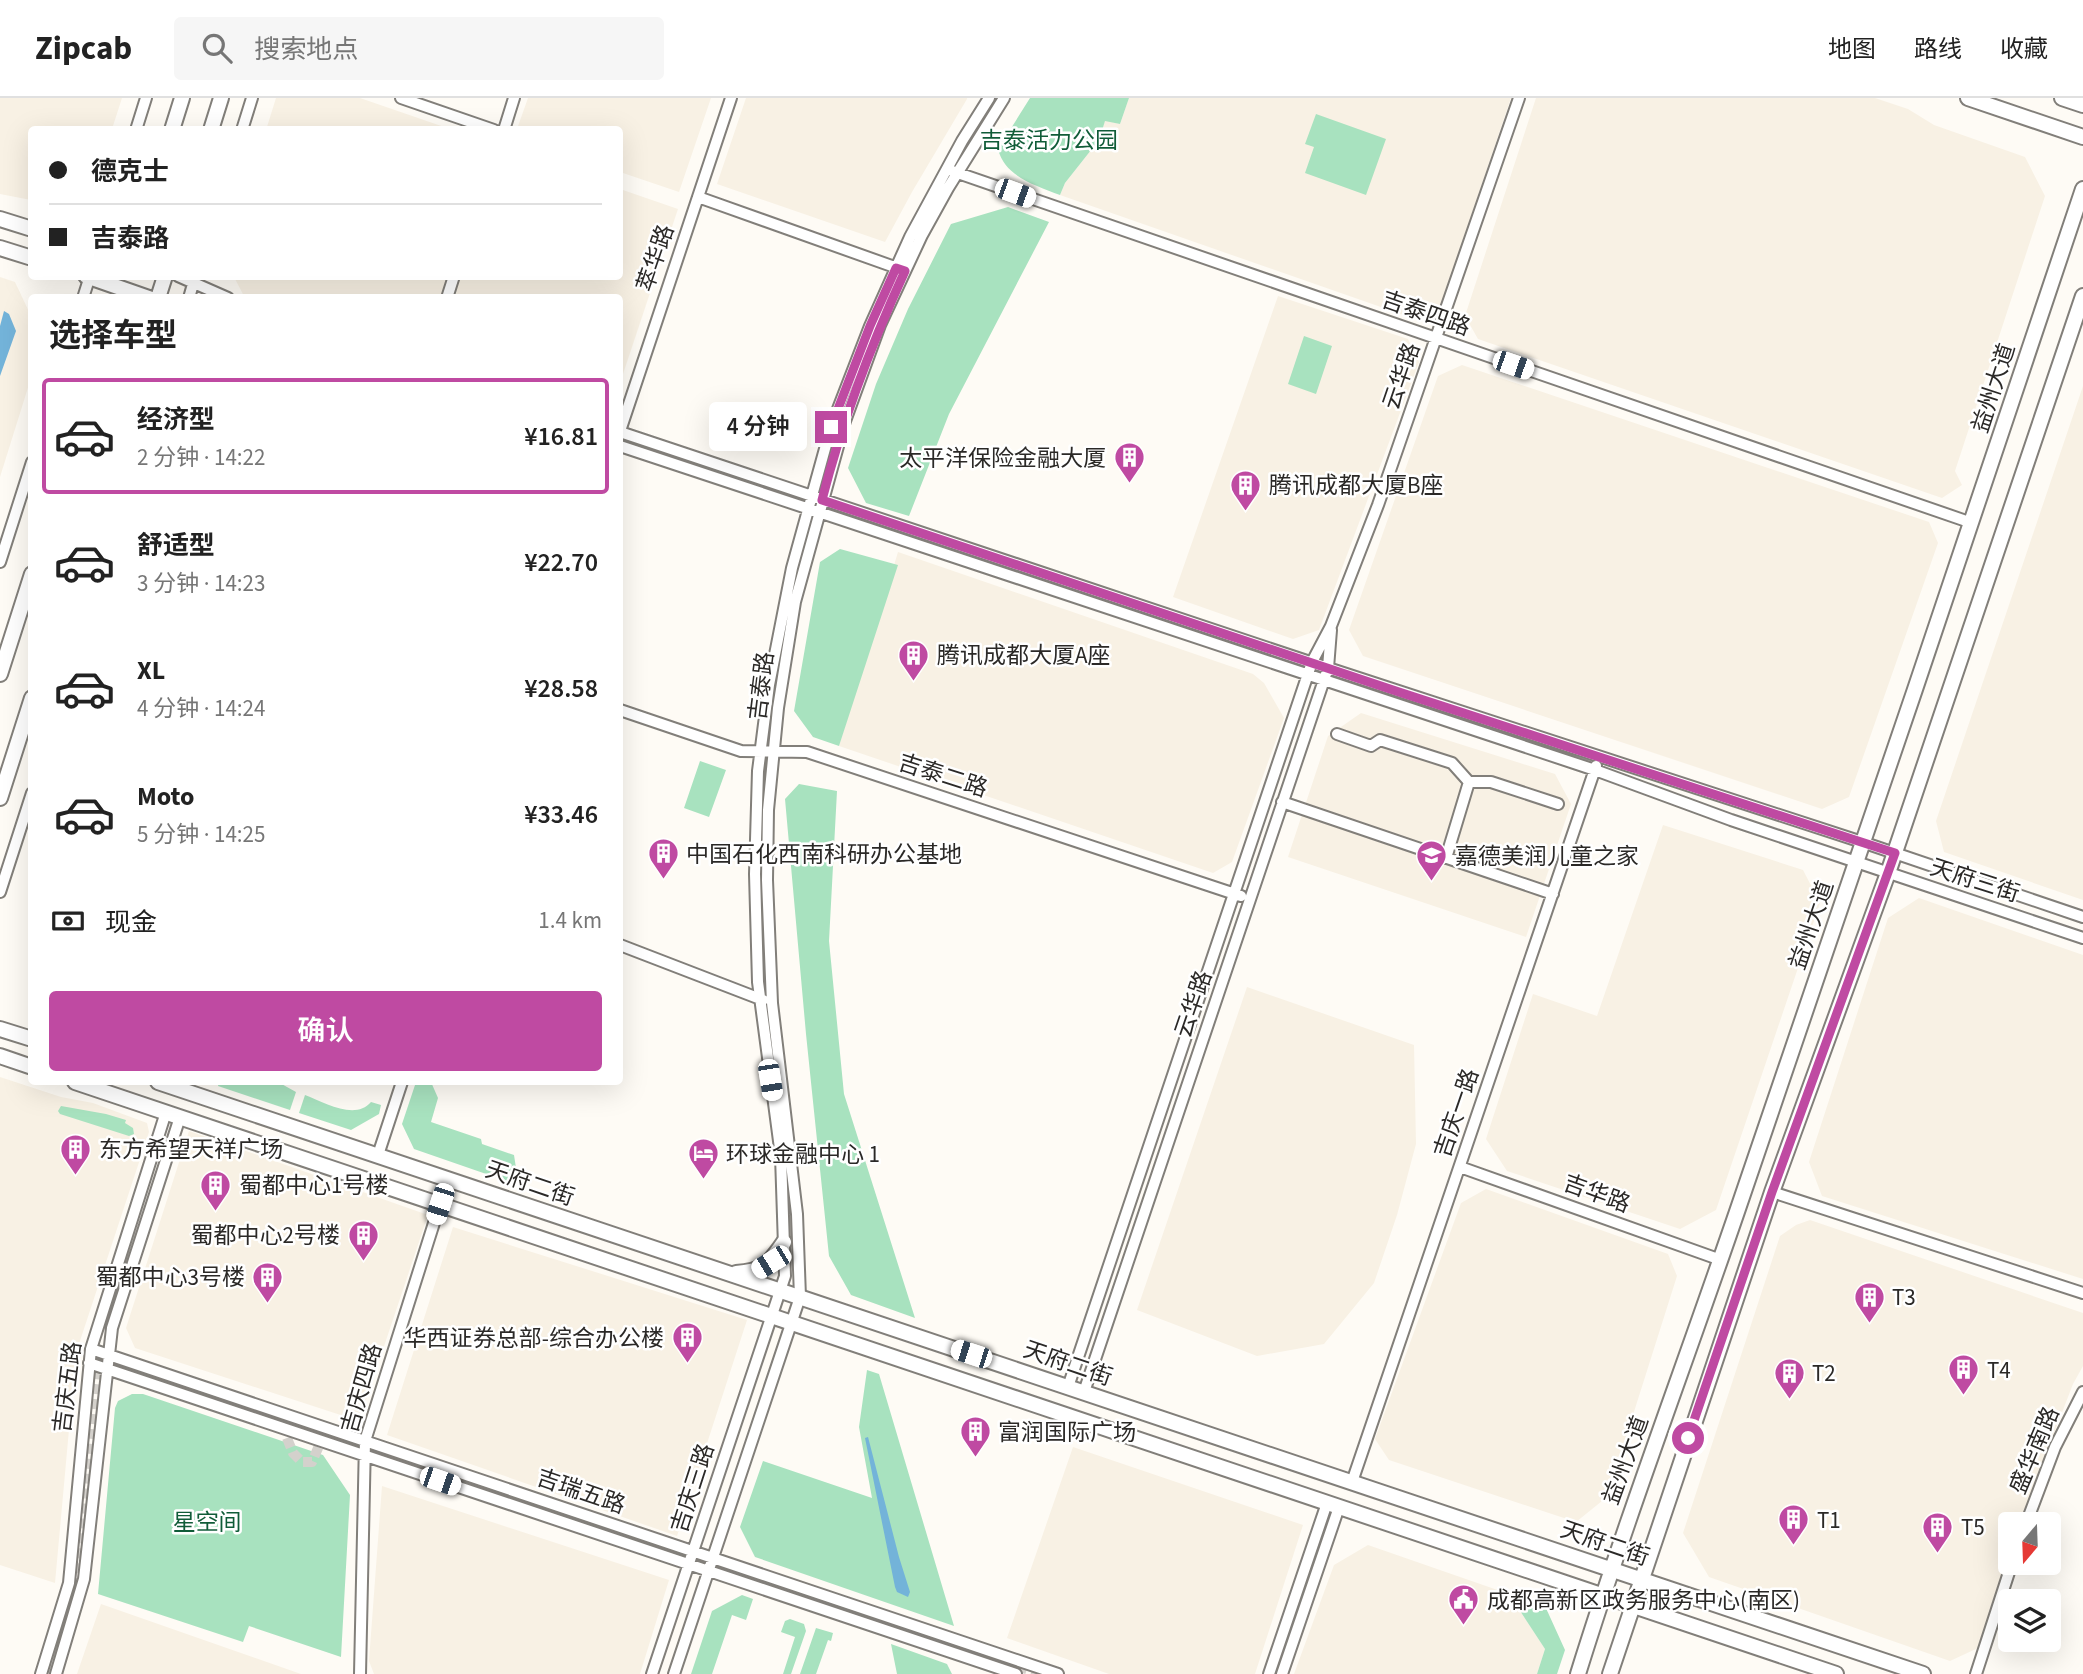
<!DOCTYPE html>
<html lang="zh">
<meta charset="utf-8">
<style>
body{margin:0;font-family:"Source Sans 3","Noto Sans SC",sans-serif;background:#f6f6f6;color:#222;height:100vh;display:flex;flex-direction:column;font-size:26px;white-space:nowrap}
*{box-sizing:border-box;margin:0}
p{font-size:23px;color:#767676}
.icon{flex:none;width:38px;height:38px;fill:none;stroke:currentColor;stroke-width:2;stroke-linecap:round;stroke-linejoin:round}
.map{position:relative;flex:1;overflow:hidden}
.side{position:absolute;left:28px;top:196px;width:595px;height:791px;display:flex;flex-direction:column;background:#fff;border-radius:7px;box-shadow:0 7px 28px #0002}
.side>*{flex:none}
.hud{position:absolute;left:28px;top:28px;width:595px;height:154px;border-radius:7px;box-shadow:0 7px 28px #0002;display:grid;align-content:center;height:154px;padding:0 21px;background:#fff}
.needle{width:46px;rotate:199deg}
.buttons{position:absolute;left:1998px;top:1414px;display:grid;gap:14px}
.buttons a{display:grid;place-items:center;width:63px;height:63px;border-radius:7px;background:#fff;box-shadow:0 7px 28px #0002;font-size:35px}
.end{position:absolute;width:32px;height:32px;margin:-16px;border:9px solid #bf4aa2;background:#fff;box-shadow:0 0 0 4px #fff}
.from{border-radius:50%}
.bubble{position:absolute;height:49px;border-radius:7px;background:#fff;box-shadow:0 7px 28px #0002;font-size:23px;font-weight:600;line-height:49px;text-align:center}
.car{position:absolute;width:21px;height:42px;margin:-21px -10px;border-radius:9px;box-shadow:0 0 5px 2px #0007;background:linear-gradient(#fff 24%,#345 0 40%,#fff 0 76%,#345 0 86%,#fff 0)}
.hud b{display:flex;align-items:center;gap:24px;height:66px;font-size:26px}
.hud b+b{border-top:2px solid #e0e0e0}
.hud i{width:18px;height:18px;background:#222}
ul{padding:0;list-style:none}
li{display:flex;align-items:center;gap:21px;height:116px;margin:0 14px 10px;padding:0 7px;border:4px solid transparent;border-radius:7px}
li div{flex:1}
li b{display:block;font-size:26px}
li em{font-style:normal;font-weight:600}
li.active{border-color:#bf4aa2}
li>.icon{width:63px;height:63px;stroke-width:1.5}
h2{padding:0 21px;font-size:32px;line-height:84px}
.pay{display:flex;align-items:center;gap:18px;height:77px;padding:0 21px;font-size:26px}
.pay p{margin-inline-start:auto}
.cta{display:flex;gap:14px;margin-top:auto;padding:14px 21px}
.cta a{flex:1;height:80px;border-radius:7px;background:#bf4aa2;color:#fff;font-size:28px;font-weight:600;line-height:80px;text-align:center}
header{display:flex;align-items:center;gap:42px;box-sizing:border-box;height:98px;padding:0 35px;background:#fff;border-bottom:2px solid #e0e0e0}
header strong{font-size:33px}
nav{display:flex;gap:38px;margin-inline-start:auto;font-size:24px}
.search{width:490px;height:63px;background:#f6f6f6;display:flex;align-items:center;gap:18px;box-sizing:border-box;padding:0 24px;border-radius:7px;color:#767676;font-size:26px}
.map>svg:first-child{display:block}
</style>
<header>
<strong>Zipcab</strong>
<div class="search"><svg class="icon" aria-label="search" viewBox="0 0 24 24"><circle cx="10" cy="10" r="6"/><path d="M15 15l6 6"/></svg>搜索地点</div>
<nav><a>地图</a><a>路线</a><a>收藏</a></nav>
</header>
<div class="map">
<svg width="2083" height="1576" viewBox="0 0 2083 1576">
<rect width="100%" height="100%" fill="#fefbf5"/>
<path fill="#f8f1e4" d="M 0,0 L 122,0 L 112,31 L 32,32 L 31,102 L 0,96 Z
M 276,0 L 360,0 L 450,31 L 266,32 Z
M 528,0 L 711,0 L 679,94 L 620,74 L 620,32 L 517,31 Z
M 746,0 L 967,0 L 967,1 L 912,94 L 885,144 L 717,86 Z
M 1129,0 L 1511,0 L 1439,213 L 1418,222 L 1060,97 L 1065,85 L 1099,42 L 1105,22 L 1120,26 Z
M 1536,0 L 1875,0 L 1908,11 L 1934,27 L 2025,59 L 2045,98 L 1955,373 L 1962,387 L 1942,400 L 1478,241 L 1465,218 Z
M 620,91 L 678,111 L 620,285 L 620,200 L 245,200 L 234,179 L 620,178 Z
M 0,179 L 15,184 L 32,220 L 31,280 L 0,379 Z
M 1278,198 L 1408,241 L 1419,264 L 1319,532 L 1293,541 L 1173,499 Z
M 1462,267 L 1929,424 L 1938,445 L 1849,699 L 1822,711 L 1363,558 L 1349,532 L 1438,278 Z
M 2083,288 L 2083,802 L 1944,754 L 1936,723 Z
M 898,454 L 1253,576 L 1264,585 L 1284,620 L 1232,764 L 1213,775 L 839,648 Z
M 1361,615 L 1555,676 L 1571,706 L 1526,839 L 1288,759 L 1328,638 Z
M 1663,727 L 1803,772 L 1820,805 L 1716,1112 L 1680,1131 L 1507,1073 L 1486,1041 L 1533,896 L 1597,918 Z
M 1919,800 L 2083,857 L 2083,1181 L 1822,1098 L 1809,1064 L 1888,820 Z
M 1247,889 L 1414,947 L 1416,1046 L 1397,1117 L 1374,1185 L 1324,1246 L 1257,1258 L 1137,1212 Z
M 0,979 L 61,999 L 93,1005 L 147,1025 L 149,1034 L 76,1255 L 55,1485 L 0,1467 Z
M 189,1033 L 428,1117 L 359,1323 L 135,1250 L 126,1230 Z
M 1486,1091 L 1668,1156 L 1677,1178 L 1607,1399 L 1576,1424 L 1389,1362 L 1375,1341 L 1461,1105 Z
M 1810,1122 L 2083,1215 L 2083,1268 L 2073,1286 L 2019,1426 L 2011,1426 L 2011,1452 L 1978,1550 L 1950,1563 L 1709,1479 L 1683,1435 L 1780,1138 L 1796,1127 Z
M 453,1129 L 747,1222 L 677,1438 L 387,1337 Z
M 1073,1349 L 1303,1427 L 1255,1576 L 1109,1576 L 1007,1540 Z
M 382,1388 L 669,1482 L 640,1576 L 374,1576 L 369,1563 Z
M 1368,1447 L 1509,1496 L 1545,1551 L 1537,1576 L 1294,1576 L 1334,1467 Z
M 101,1506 L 301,1576 L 77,1576 Z"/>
<path fill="#a8e2bf" d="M 1030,0 L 1129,0 L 1120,26 L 1105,23 L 1099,42 L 1065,85 L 1060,97 C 1035,87 1005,79 998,51 Z
M 1316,16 L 1386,41 L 1366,97 L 1305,75 L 1314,49 L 1305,46 Z
M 1008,109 L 1049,124 L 949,316 L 909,418 L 866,405 L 848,370 L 876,286 L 908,211 L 951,126 Z
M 1304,238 L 1332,248 L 1316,296 L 1288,286 Z
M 840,451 L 898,467 L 839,648 L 813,639 L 794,613 L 820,464 Z
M 700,663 L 726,672 L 709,719 L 684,710 Z
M 799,686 L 837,693 L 829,843 L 844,996 L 915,1220 L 851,1197 L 829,1158 L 806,936 L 785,701 Z
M 219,984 L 278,984 L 296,994 L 290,1012 L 218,988 Z
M 416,984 L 431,984 L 438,1000 L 431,1024 L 481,1041 L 482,1046 L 514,1057 L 516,1070 L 522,1072 L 519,1082 L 512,1085 L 414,1051 L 402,1026 Z
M 305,997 C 324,1004 355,1023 371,1004 L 381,1007 L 379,1016 L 351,1032 L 299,1015 Z
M 61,1008 L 106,1016 L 126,1022 L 125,1025 L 133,1030 L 134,1036 L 129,1038 L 60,1016 L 58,1013 Z
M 867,1272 L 879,1276 L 954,1528 L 755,1459 L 740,1429 L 763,1363 L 872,1400 L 859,1329 Z
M 132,1296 L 143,1296 L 323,1357 L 350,1397 L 341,1559 L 249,1528 L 243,1544 L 98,1496 L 115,1310 L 118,1303 Z
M 1509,1496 L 1545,1508 L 1565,1552 L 1557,1576 L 1537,1576 L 1545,1551 Z
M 742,1497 L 753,1501 L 746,1522 L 732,1517 L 712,1576 L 691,1576 L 712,1513 Z
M 790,1521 L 804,1526 L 806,1533 L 791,1576 L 783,1576 L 795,1539 L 781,1534 L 785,1523 Z
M 816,1530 L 833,1535 L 831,1543 L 828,1542 L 816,1576 L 800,1576 Z
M 891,1546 L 947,1566 L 952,1576 L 897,1576 Z"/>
<path fill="#73b3d9" d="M 4,213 L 9,216 L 16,233 L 0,278 L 0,228 Z
M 868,1339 L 899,1459 L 910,1494 L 908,1499 L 897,1494 L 895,1489 L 865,1340 Z"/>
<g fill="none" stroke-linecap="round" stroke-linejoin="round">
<path stroke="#d4d1cc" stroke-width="10" stroke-dasharray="10 5" stroke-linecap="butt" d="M 287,1340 L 293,1355 L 302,1364 L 312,1364 L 324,1336
M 48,1576 L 76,1482 L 99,1260 L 1041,1576"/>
<defs>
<path id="minor" d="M 401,0 L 494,32
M 136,32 L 146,0
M 242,32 L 252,0
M 504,32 L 514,0
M 952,73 L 1972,425
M 698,99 L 903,172
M 178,178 L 228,200
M 83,200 L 90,178
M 189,200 L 195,179
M 447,200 L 454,178
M 620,333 L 731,0
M 620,334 L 1328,570 L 1862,744 L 2083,819
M 620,348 L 1595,672 L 1731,722 L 2083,840
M 0,464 L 32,364
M 620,612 L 741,653 L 807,654 L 1241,798
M 1337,636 L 1371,648 L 1380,642 L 1452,665 L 1469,684 L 1446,760
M 1469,684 L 1491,684 L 1558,706
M 1282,704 L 1553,796
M 0,794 L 32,695
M 620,847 L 763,902
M 378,1057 L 402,984
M 1460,1069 L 1721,1162
M 1772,1094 L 2083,1195
M 91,1251 L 1058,1576
M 89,1265 L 1016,1576
M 1068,1289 L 1312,564 L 1331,528 L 1378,407 L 1519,0
M 1084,1294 L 1328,570 L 1331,532
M 1352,1384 L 1596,668
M 2026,1426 L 2055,1349 L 2083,1294
M 41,1576 L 69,1485 L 91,1251 L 166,1014
M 56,1576 L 84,1481 L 112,1230 L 180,1019
M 360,1576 L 365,1343 L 440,1106
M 652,1576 L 785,1178 L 781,1058 L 758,884 L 755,776 L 758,673 L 769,587 L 792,470 L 831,329 L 870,228 L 910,139 L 962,43 L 989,0
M 674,1576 L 800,1199 L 797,1116 L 772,905 L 767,782 L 768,712 L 778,610 L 795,504 L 845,323 L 880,227 L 922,137 L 948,90 L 1004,0
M 1269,1576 L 1327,1405
M 1282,1576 L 1339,1409
M 1976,1576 L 2012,1465"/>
<path id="major" d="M 1968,0 L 2083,39
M 2062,0 L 2083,7
M 172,32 L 182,0
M 211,32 L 221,0
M 0,121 L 32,131
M 0,150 L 32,160
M 86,178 L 149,200
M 158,200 L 165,178
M 0,576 L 32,476
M 0,700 L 32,600
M 0,931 L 32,941
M 0,958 L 32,969
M 75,984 L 1836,1576
M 158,984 L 1923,1576
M 736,1175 C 764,1173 769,1166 784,1144
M 1578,1576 C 1628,1415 1688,1258 1742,1099 C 1857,763 1971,428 2083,91
M 1610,1576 L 1772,1094 L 1888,775 L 2083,198"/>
</defs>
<use href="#minor" stroke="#827f7a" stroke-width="14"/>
<use href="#major" stroke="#827f7a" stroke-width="18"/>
<use href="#minor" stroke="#fff" stroke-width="10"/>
<use href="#major" stroke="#fff" stroke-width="14"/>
</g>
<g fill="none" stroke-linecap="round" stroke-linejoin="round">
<path stroke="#bf4aa2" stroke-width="9" d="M 831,329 L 870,228 L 896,170 L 905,173 C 871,247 842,323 822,402 L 1402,595 L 1895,755 L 1772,1094 L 1688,1340"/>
</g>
<defs>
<symbol id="building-pin" viewBox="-11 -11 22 30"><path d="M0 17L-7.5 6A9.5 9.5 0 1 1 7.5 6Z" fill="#bf4aa2" stroke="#fff"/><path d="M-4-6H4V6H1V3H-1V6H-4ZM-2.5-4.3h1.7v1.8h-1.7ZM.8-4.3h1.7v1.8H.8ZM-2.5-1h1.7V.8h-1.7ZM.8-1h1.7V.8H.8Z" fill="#fff"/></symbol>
<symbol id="school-pin" viewBox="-11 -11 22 30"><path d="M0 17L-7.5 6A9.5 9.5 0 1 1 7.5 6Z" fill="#bf4aa2" stroke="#fff"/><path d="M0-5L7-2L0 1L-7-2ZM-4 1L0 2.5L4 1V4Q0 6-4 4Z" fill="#fff"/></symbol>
<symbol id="hotel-pin" viewBox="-11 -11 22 30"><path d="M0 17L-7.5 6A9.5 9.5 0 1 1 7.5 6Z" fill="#bf4aa2" stroke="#fff"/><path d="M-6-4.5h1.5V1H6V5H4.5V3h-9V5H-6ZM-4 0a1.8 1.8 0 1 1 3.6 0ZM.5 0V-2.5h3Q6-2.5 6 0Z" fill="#fff"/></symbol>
<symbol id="civic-pin" viewBox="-11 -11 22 30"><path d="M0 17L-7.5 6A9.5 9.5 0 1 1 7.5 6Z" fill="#bf4aa2" stroke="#fff"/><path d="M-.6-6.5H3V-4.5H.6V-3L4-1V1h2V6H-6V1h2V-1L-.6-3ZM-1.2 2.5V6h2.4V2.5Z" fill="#fff"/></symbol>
</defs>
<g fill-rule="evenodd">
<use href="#building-pin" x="1112" y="342" width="35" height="47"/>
<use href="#building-pin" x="1228" y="370" width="35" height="47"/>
<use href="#building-pin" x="896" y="540" width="35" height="47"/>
<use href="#building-pin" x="646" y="738" width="35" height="47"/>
<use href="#school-pin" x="1414" y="740" width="35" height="47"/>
<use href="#building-pin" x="58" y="1034" width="35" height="47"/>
<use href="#hotel-pin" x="686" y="1038" width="35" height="47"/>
<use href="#building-pin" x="198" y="1070" width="35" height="47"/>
<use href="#building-pin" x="346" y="1120" width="35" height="47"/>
<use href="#building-pin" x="250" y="1162" width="35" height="47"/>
<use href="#building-pin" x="1852" y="1182" width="35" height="47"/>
<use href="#building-pin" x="670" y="1222" width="35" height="47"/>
<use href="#building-pin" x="1946" y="1254" width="35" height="47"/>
<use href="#building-pin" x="1772" y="1258" width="35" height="47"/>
<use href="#building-pin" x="958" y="1316" width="35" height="47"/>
<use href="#building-pin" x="1776" y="1404" width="35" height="47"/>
<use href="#building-pin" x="1920" y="1412" width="35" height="47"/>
<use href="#civic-pin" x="1446" y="1484" width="35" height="47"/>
</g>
<g text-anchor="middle" stroke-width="5" stroke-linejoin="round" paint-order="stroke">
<g font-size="23" fill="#105c38" stroke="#fff">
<text x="1049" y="50">吉泰活力公园</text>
<text x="207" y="1432">星空间</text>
</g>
<g font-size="23" fill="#2b2927" stroke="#fff">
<text transform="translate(655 160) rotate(-71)" y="8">萃华路</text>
<text transform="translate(1426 215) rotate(19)" y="8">吉泰四路</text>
<text transform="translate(1401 278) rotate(-71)" y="8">云华路</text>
<text transform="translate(1993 290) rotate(-72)" y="8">益州大道</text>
<text transform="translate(761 588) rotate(-83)" y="8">吉泰路</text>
<text transform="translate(943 677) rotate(18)" y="8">吉泰二路</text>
<text transform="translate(1975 782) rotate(18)" y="8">天府三街</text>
<text transform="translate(1811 827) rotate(-71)" y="8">益州大道</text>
<text transform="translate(1193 906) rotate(-71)" y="8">云华路</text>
<text transform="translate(1456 1015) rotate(-71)" y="8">吉庆一路</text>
<text transform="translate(530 1085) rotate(19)" y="8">天府二街</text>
<text transform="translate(1597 1095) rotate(20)" y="8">吉华路</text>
<text transform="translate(1068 1265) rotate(19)" y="8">天府二街</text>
<text transform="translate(67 1289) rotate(-83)" y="8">吉庆五路</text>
<text transform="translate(361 1290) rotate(-74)" y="8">吉庆四路</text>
<text transform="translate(2034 1352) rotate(-67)" y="8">盛华南路</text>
<text transform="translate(1625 1362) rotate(-70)" y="8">益州大道</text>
<text transform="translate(692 1390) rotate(-72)" y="8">吉庆三路</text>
<text transform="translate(581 1393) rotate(19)" y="8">吉瑞五路</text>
<text transform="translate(1605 1445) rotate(19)" y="8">天府二街</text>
</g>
<g font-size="23" fill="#2b2927" stroke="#fff" text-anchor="start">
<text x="1106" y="368" text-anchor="end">太平洋保险金融大厦</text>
<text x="1269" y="395">腾讯成都大厦B座</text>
<text x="937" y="565">腾讯成都大厦A座</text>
<text x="686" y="764">中国石化西南科研办公基地</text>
<text x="1455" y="766">嘉德美润儿童之家</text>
<text x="99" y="1059">东方希望天祥广场</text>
<text x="726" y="1064">环球金融中心 1</text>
<text x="239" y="1095">蜀都中心1号楼</text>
<text x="340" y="1145" text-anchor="end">蜀都中心2号楼</text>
<text x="245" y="1187" text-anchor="end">蜀都中心3号楼</text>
<text x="1892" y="1207">T3</text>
<text x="664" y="1248" text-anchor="end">华西证券总部-综合办公楼</text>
<text x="1987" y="1280">T4</text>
<text x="1812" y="1283">T2</text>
<text x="998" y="1342">富润国际广场</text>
<text x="1817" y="1430">T1</text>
<text x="1961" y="1437">T5</text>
<text x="1487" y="1510">成都高新区政务服务中心(南区)</text>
</g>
</g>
</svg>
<div class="buttons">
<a><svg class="needle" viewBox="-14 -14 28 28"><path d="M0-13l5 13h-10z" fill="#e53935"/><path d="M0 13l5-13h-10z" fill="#767676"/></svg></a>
<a><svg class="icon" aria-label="layers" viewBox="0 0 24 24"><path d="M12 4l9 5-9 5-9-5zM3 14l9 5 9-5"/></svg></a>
</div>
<i class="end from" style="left:1688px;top:1340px"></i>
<i class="end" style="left:831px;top:329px"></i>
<div class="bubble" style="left:709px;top:304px;width:98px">4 分钟</div>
<i class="car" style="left:1015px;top:95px;rotate:110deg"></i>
<i class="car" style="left:1513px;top:267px;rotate:109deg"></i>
<i class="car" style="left:770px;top:982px;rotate:171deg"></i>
<i class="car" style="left:440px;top:1106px;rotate:198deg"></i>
<i class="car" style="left:771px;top:1164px;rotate:239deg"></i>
<i class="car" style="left:971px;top:1256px;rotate:288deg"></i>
<i class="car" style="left:440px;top:1383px;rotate:109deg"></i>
<div class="hud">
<b><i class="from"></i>德克士</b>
<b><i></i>吉泰路</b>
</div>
<section class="side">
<h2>选择车型</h2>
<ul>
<li class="active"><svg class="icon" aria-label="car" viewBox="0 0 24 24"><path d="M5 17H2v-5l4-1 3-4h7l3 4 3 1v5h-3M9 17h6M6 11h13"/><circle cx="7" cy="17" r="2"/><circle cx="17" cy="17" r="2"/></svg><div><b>经济型</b><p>2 分钟 · 14:22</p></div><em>¥16.81</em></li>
<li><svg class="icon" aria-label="car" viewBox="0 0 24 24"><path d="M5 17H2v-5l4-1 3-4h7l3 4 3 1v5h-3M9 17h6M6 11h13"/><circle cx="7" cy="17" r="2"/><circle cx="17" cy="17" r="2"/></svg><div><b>舒适型</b><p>3 分钟 · 14:23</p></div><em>¥22.70</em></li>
<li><svg class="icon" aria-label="car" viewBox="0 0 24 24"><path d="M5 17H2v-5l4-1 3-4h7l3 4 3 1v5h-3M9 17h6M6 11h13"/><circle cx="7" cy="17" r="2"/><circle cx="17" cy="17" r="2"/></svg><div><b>XL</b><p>4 分钟 · 14:24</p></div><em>¥28.58</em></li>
<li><svg class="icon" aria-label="car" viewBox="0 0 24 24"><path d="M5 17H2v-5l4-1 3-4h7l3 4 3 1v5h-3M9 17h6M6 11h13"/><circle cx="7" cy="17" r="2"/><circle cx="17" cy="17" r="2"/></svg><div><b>Moto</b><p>5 分钟 · 14:25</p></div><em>¥33.46</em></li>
</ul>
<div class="pay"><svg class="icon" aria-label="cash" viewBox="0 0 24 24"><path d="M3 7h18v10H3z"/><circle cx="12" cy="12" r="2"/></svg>现金<p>1.4 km</p></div>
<div class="cta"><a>确认</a></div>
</section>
</div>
